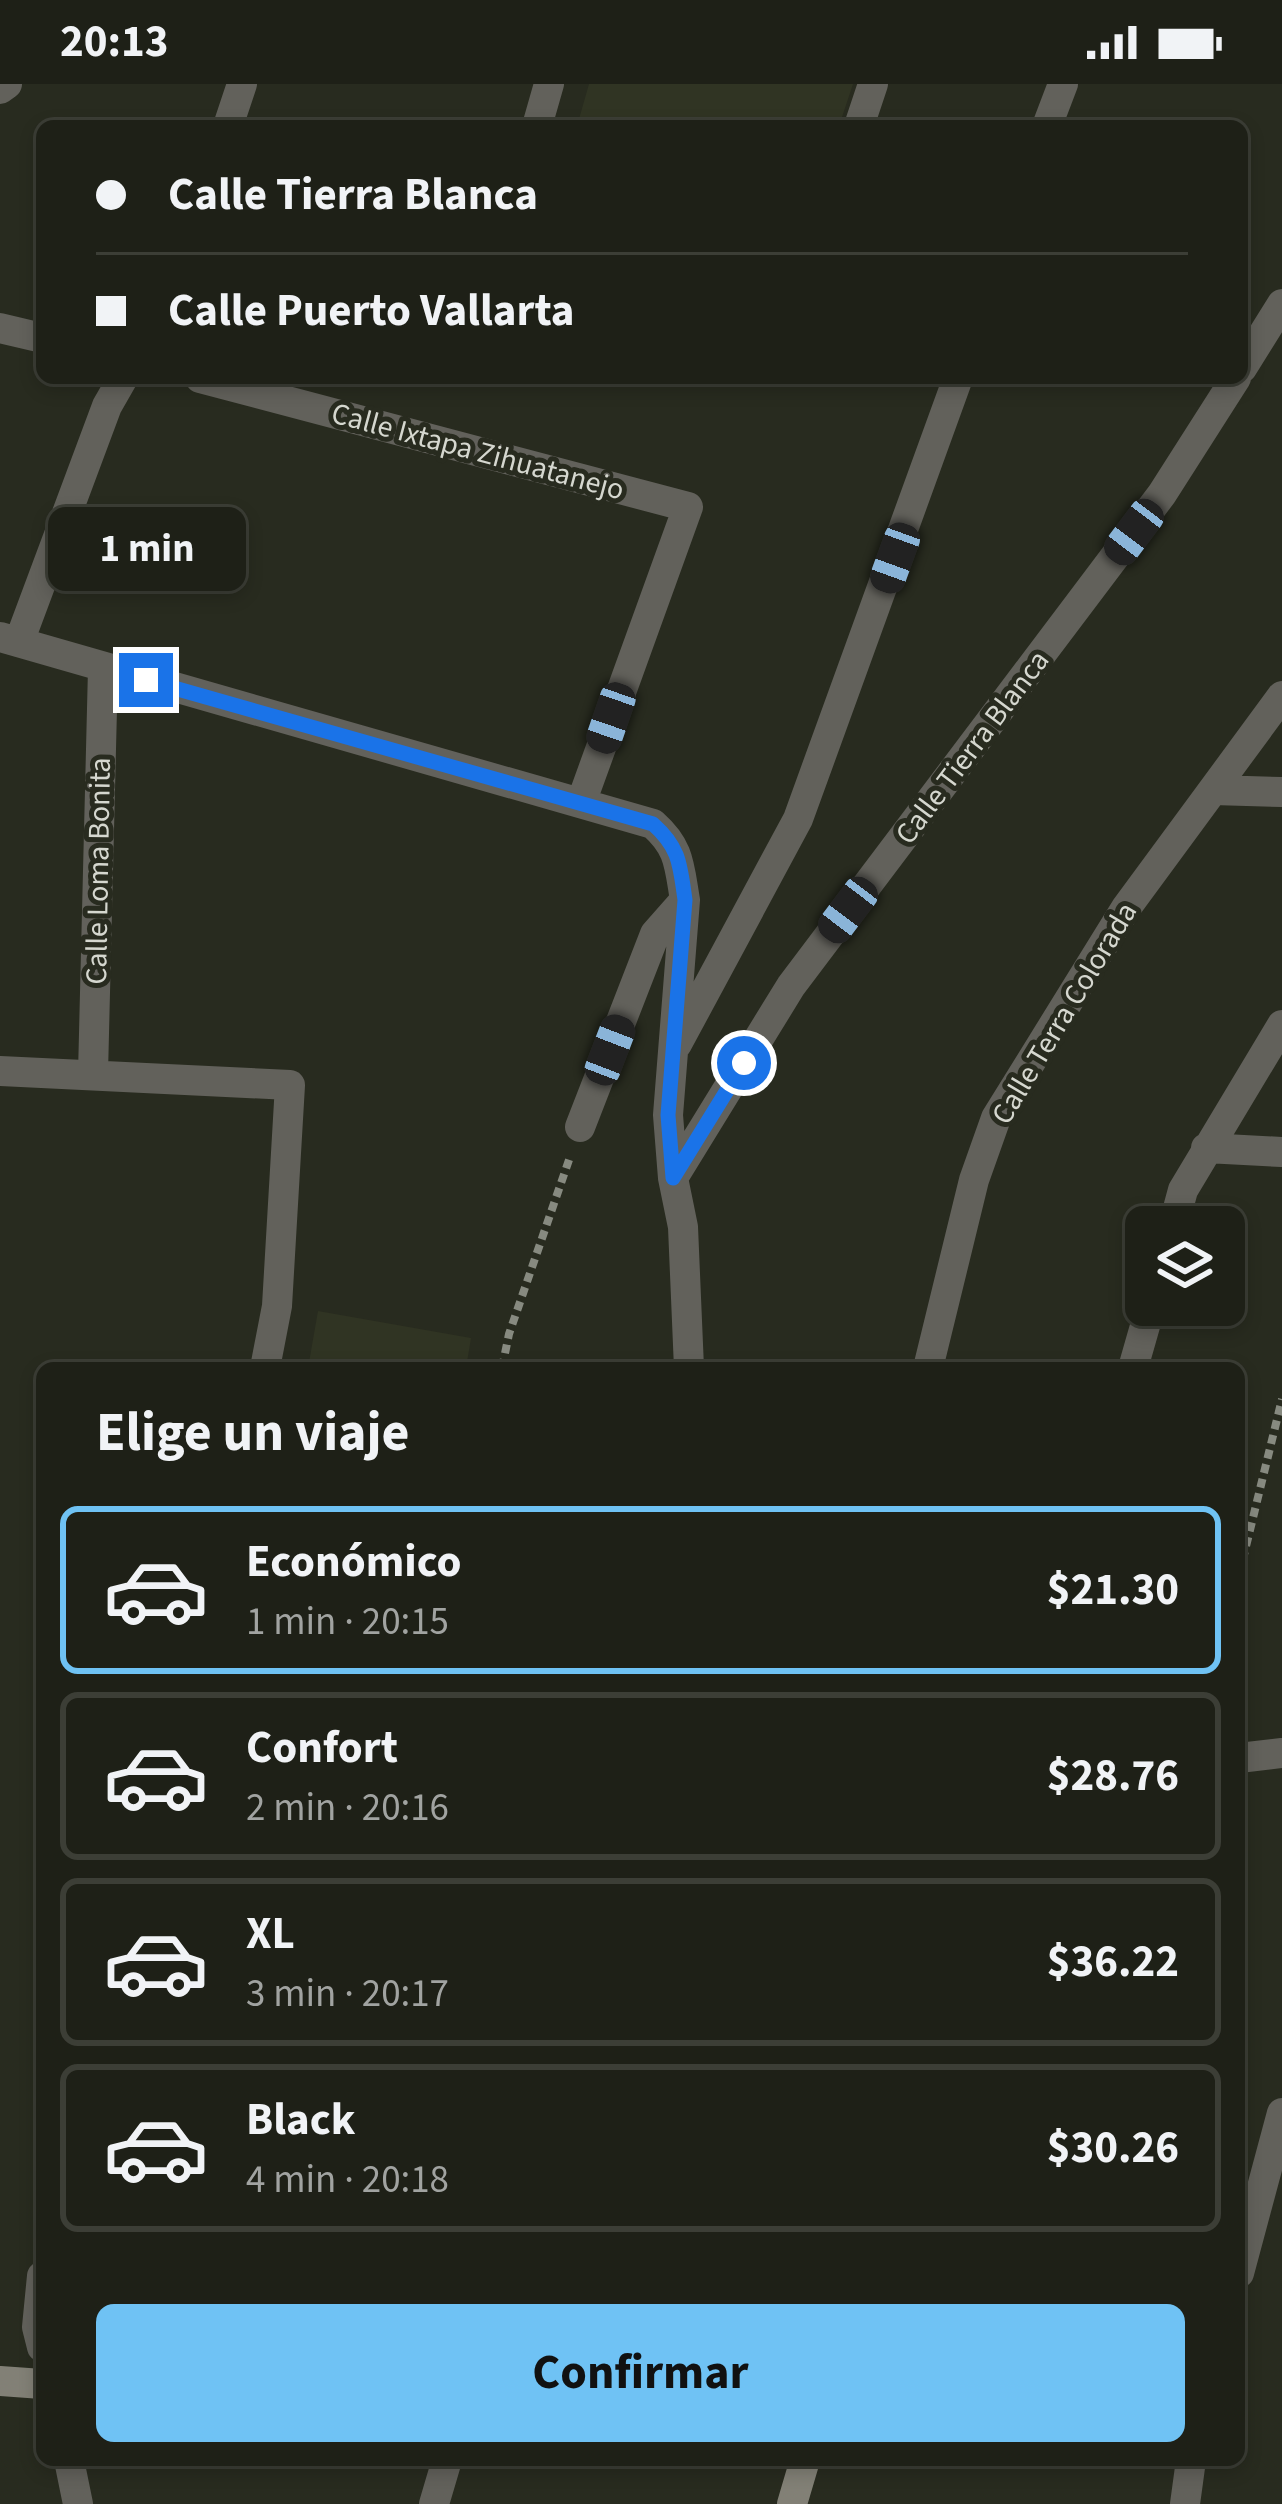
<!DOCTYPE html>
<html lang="es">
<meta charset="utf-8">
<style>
body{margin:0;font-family:"Source Sans 3",sans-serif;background:#2b2d24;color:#f1f3f6;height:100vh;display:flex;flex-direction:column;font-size:45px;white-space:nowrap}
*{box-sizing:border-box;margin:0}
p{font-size:39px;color:#a1a3a1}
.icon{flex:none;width:66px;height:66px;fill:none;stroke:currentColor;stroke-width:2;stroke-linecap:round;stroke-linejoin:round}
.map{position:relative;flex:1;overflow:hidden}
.details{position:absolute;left:36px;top:1278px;width:1209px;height:1104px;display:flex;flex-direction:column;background:#1e2017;border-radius:18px;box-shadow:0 6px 18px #0003,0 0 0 3px #3c3e36}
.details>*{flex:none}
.top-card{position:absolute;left:36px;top:36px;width:1212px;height:264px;border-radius:18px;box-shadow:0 6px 18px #0003,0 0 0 3px #3c3e36;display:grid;align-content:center;height:264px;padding:0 60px;background:#1e2017}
.tools{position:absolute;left:1125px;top:1122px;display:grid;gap:24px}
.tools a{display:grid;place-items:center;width:120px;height:120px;border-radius:18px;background:#1e2017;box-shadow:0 6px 18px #0003,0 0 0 3px #3c3e36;font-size:60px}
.end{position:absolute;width:54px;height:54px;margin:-27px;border:15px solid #1a73e8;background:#fff;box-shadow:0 0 0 6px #fff}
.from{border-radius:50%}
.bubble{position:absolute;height:84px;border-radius:18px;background:#1e2017;box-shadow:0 6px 18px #0003,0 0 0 3px #3c3e36;font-size:39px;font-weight:700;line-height:84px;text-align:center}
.car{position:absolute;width:36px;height:72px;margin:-36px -18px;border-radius:15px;box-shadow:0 0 9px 3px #0007;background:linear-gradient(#222 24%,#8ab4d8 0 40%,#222 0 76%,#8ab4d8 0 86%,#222 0)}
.top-card b{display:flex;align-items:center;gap:42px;height:114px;font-size:45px}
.top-card b+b{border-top:3px solid #3c3e36}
.top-card i{width:30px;height:30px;background:#f1f3f6}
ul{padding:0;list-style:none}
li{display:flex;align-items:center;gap:36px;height:168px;margin:0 24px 18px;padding:0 36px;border:6px solid #3c3e36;border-radius:18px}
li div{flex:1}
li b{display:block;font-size:45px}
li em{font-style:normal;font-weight:700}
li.current{border-color:#6fc2f4}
li>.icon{width:108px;height:108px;stroke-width:1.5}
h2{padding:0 60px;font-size:54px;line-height:144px}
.button{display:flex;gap:24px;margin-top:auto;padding:24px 60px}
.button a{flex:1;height:138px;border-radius:18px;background:#6fc2f4;color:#111;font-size:48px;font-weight:700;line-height:138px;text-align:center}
.status{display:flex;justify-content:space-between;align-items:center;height:84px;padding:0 60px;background:#1e2017;direction:ltr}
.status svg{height:33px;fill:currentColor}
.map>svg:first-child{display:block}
</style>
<div class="status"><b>20:13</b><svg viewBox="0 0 49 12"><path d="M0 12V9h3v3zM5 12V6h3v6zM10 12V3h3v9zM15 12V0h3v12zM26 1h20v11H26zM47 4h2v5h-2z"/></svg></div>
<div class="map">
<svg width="1282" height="2420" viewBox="0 0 1282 2420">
<rect width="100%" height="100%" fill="#282b1f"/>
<path fill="#303423" d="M 589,0 L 853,0 L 839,42 L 577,42 Z
M 318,1227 L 471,1254 L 466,1284 L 308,1284 Z"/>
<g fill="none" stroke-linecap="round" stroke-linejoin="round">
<path stroke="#878a80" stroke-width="8" stroke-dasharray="9 6" stroke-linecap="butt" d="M 502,1284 L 509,1250 L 570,1073
M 1239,1491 L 1282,1315"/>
<path stroke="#62615b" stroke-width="30" d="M 0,5 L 7,0
M 228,42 L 242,0
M 537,42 L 549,0
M 859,42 L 873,0
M 1047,42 L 1063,0
M 0,244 L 42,254
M 1242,284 L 1282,220
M 200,294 L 688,423 L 581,719
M 0,553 L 653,740 C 680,764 679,781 685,816 L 668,1031 L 673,1094 L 683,1143 L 689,1284
M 19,558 L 107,322 L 123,294
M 1213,706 L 1282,708
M 677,960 L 798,735 L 958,294
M 0,987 L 290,1001 L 277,1222 L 265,1284
M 93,990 L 103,584
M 580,1043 L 655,850 L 685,816
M 1206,1064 L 1282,1068
M 673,1094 L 791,902 L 1162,410 L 1236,294
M 1173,1143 L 1183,1106 L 1282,941
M 928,1284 L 974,1096 L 996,1034 L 1126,824 L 1282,612
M 1133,1284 L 1151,1221
M 1239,1674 L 1282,1669
M 1239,2189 L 1282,2029
M 42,2192 L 37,2243 L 42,2263
M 69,2376 L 78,2420
M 434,2420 L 447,2376
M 1185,2420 L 1191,2376"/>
<path stroke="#828076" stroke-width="30" d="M 0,2297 L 42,2300
M 792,2420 L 805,2376"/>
</g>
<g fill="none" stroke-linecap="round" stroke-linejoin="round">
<path stroke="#1a73e8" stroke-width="15" d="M 146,596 L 653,740 C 680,764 680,781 685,816 L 668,1031 L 673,1094 L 744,979"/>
</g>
<g text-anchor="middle" stroke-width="10" stroke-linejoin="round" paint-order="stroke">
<g font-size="30" fill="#d5d7cf" stroke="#282b1f">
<text transform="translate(478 367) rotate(15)" y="10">Calle Ixtapa Zihuatanejo</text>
<text transform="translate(972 663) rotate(-53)" y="10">Calle Tierra Blanca</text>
<text transform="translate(98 787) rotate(-89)" y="10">Calle Loma Bonita</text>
<text transform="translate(1064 929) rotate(-59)" y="10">Calle Terra Colorada</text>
</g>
</g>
</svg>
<div class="tools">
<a><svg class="icon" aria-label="layers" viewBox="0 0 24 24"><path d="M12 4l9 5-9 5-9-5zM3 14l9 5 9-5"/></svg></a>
</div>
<i class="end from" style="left:744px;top:979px"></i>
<i class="end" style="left:146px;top:596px"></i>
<div class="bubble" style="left:48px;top:423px;width:198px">1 min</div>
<i class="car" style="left:1134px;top:448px;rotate:217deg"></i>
<i class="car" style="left:895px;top:474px;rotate:200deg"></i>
<i class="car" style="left:611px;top:634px;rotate:199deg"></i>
<i class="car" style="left:848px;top:826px;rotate:217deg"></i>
<i class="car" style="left:610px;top:966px;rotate:21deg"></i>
<div class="top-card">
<b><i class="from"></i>Calle Tierra Blanca</b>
<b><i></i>Calle Puerto Vallarta</b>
</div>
<section class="details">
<h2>Elige un viaje</h2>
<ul>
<li class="current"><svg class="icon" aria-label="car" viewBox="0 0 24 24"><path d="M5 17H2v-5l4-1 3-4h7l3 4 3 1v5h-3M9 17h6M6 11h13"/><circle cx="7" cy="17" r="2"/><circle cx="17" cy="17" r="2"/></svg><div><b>Económico</b><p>1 min · 20:15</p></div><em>$21.30</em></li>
<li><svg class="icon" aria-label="car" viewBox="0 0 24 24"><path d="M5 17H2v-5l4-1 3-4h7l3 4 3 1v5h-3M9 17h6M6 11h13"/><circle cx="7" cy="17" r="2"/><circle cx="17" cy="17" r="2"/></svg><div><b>Confort</b><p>2 min · 20:16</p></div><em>$28.76</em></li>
<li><svg class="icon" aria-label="car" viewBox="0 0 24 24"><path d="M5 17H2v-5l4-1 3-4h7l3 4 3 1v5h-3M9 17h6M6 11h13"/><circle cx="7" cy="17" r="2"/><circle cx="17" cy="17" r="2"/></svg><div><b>XL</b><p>3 min · 20:17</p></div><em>$36.22</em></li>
<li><svg class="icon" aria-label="car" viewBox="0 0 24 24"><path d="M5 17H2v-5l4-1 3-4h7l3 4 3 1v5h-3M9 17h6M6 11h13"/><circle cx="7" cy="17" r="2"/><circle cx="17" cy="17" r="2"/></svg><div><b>Black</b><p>4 min · 20:18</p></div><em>$30.26</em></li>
</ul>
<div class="button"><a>Confirmar</a></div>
</section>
</div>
